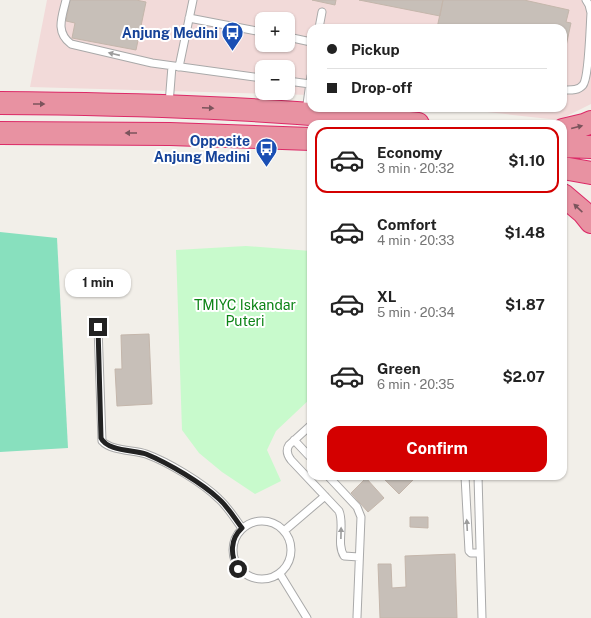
<!DOCTYPE html>
<meta charset="utf-8">
<style>
body{margin:0;font-family:"Public Sans",sans-serif;background:#f6f6f6;color:#222;height:100vh;display:flex;flex-direction:column;font-size:15px;white-space:nowrap}
*{box-sizing:border-box;margin:0}
p{font-size:13px;color:#767676}
.icon{flex:none;width:22px;height:22px;fill:none;stroke:currentColor;stroke-width:2;stroke-linecap:round;stroke-linejoin:round}
.map{position:relative;flex:1;overflow:hidden}
.panel{position:absolute;left:307px;top:120px;width:260px;height:360px;display:flex;flex-direction:column;background:#fff;border-radius:12px;box-shadow:0 1px 3px #0004}
.panel>*{flex:none}
.guide{position:absolute;left:307px;top:24px;width:260px;height:88px;border-radius:12px;box-shadow:0 1px 3px #0004;display:grid;align-content:center;height:88px;padding:0 20px;background:#fff}
.fabs{position:absolute;left:255px;top:12px;display:grid;gap:8px}
.fabs a{display:grid;place-items:center;width:40px;height:40px;border-radius:8px;background:#fff;box-shadow:0 1px 3px #0004;font-size:20px}
.end{position:absolute;width:18px;height:18px;margin:-9px;border:5px solid #222;background:#fff;box-shadow:0 0 0 2px #fff}
.from{border-radius:50%}
.bubble{position:absolute;height:28px;border-radius:12px;background:#fff;box-shadow:0 1px 3px #0004;font-size:13px;font-weight:700;line-height:28px;text-align:center}
.guide b{display:flex;align-items:center;gap:14px;height:38px;font-size:15px}
.guide b+b{border-top:1px solid #e0e0e0}
.guide i{width:10px;height:10px;background:#222}
ul{padding:7px 0 0;list-style:none}
li{display:flex;align-items:center;gap:12px;height:66px;margin:0 8px 6px;padding:0 12px;border:2px solid transparent;border-radius:12px}
li div{flex:1}
li b{display:block;font-size:15px}
li em{font-style:normal;font-weight:700}
li.on{border-color:#d40000}
li>.icon{width:36px;height:36px;stroke-width:1.5}
.cta{display:flex;gap:8px;margin-top:auto;padding:8px 20px}
.cta a{flex:1;height:46px;border-radius:12px;background:#d40000;color:#fff;font-size:16px;font-weight:700;line-height:46px;text-align:center}
.map>svg:first-child{display:block}
</style>
<div class="map">
<svg width="591" height="618" viewBox="0 0 591 618">
<rect width="100%" height="100%" fill="#f2efe9"/>
<path fill="#f2dad9" fill-rule="evenodd" d="M 47,0 L 591,0 L 591,104 L 559,120 L 450,108 L 563,108 L 563,28 L 311,28 L 311,95 L 30,87 ZM 262,19 L 288,19 L 288,45 L 262,45 ZM 262,67 L 288,67 L 288,93 L 262,93 Z"/>
<path fill="#c8facc" d="M 246,246 L 311,251 L 311,398 L 276,431 L 267,450 L 281,481 L 255,494 L 222,472 L 199,453 L 182,430 L 176,250 Z"/>
<path fill="#88e0be" d="M 0,232 L 57,238 L 68,448 L 0,452 Z"/>
<path fill="#c7bfb8" stroke="#c4b6ab" d="M 70,0 L 136,0 L 146,2 L 136,50 L 72,38 L 75,23 L 66,21 Z
M 312,0 L 336,0 L 335,5 Z
M 359,0 L 443,0 L 440,16 Z
M 443,0 L 524,0 L 569,10 L 566,22 L 571,23 L 563,60 L 563,28 L 437,28 Z
M 149,334 L 152,404 L 117,406 L 115,369 L 122,369 L 121,335 Z
M 381,476 L 415,476 L 416,477 L 399,494 Z
M 366,478 L 384,498 L 368,512 L 351,493 Z
M 410,517 L 428,517 L 428,528 L 410,527 Z
M 455,554 L 457,618 L 380,618 L 378,564 L 391,564 L 392,588 L 406,587 L 405,556 Z"/>
<g fill="none" stroke-linecap="round" stroke-linejoin="round">
<defs>
<path id="lane" d="M 66,0 C 62,17 55,32 71,44 L 152,63 L 262,78
M 189,18 L 262,32
M 319,28 L 322,12
M 288,37 L 311,42
M 179,67 L 193,0
M 288,81 L 310,84
M 563,90 C 570,90 578,91 583,85 C 589,77 590,26 591,13 L 589,5 L 586,0
M 169,104 L 172,66
M 306,111 L 311,76
M 98,327 L 102,441 C 111,451 134,450 146,454 C 168,462 203,483 219,499 C 228,507 235,519 242,528
M 311,425 L 289,445 C 285,451 288,456 291,460 L 339,511 C 345,525 336,543 344,556 L 359,557
M 294,440 L 311,458
M 328,476 L 357,507 L 361,517 L 357,617
M 465,476 L 469,551 L 471,553 L 480,553
M 478,476 L 482,618
M233 550a29 29 0 1 1 58 0a29 29 0 1 1-58 0Z
M 284,531 L 325,496
M 280,574 L 307,618"/>
<path id="highway" d="M 0,103 C 140,104 279,108 418,124
M 563,130 L 584,125 L 591,122
M 0,133 L 170,134 L 311,139
M 563,146 L 591,147
M 563,168 L 591,173
M 563,195 L 583,212 L 591,222"/>
</defs>
<use href="#lane" stroke="#a9a9a9" stroke-width="9"/>
<use href="#highway" stroke="#dc2a67" stroke-width="24"/>
<use href="#lane" stroke="#fff" stroke-width="7"/>
<use href="#highway" stroke="#e892a2" stroke-width="22"/>
</g>
<defs><path id="oneway-solid" d="M-6-.8H1V-3.2L6.5 0L1 3.2V.8H-6Z"/></defs>
<g fill="#9c9c9c">
<use href="#oneway-solid" transform="translate(114 54) rotate(-167)"/>
<use href="#oneway-solid" transform="translate(467 525) rotate(-93)"/>
<use href="#oneway-solid" transform="translate(341 533) rotate(-89)"/>
</g>
<g fill="#7b545c">
<use href="#oneway-solid" transform="translate(39 104)"/>
<use href="#oneway-solid" transform="translate(208 108) rotate(2)"/>
<use href="#oneway-solid" transform="translate(577 127) rotate(-14)"/>
<use href="#oneway-solid" transform="translate(131 133) rotate(-180)"/>
<use href="#oneway-solid" transform="translate(578 208) rotate(-137)"/>
</g>
<g fill="none" stroke-linecap="round" stroke-linejoin="round">
<path stroke="#222" stroke-width="5" d="M 98,327 L 101,438 C 107,451 134,450 146,454 C 168,463 202,483 219,499 C 228,507 235,519 242,528 C 230,539 230,555 238,569"/>
</g>
<defs>
<symbol id="bus-pin" viewBox="-11 -11 22 30"><path d="M0 17L-7.5 6A9.5 9.5 0 1 1 7.5 6Z" fill="#1a4fb4" stroke="#fff"/><path d="M-5-6H5V4H4V6H2V4H-2V6H-4V4H-5ZM-3.5-4V0h7V-4ZM-3.5 1.2v1.5H-2V1.2ZM2 1.2v1.5H3.5V1.2Z" fill="#fff"/></symbol>
</defs>
<g fill-rule="evenodd">
<use href="#bus-pin" x="220" y="20" width="25" height="34"/>
<use href="#bus-pin" x="254" y="136" width="25" height="34"/>
</g>
<g text-anchor="middle" stroke-width="4" stroke-linejoin="round" paint-order="stroke">
<g font-size="14" font-weight="bold" fill="#164399" stroke="#fff" text-anchor="end">
<text x="218" y="38">Anjung Medini</text>
<text x="250" y="146">Opposite<tspan x="250" dy="16">Anjung Medini</tspan></text>
</g>
<g font-size="14" fill="#0c8416" stroke="#fff">
<text x="245" y="310">TMIYC Iskandar<tspan x="245" dy="16">Puteri</tspan></text>
</g>
</g>
</svg>
<div class="fabs">
<a>+</a>
<a>−</a>
</div>
<i class="end from" style="left:238px;top:569px"></i>
<i class="end" style="left:98px;top:327px"></i>
<div class="bubble" style="left:65px;top:269px;width:66px">1 min</div>
<div class="guide">
<b><i class="from"></i>Pickup</b>
<b><i></i>Drop-off</b>
</div>
<section class="panel">
<ul>
<li class="on"><svg class="icon" aria-label="car" viewBox="0 0 24 24"><path d="M5 17H2v-5l4-1 3-4h7l3 4 3 1v5h-3M9 17h6M6 11h13"/><circle cx="7" cy="17" r="2"/><circle cx="17" cy="17" r="2"/></svg><div><b>Economy</b><p>3 min · 20:32</p></div><em>$1.10</em></li>
<li><svg class="icon" aria-label="car" viewBox="0 0 24 24"><path d="M5 17H2v-5l4-1 3-4h7l3 4 3 1v5h-3M9 17h6M6 11h13"/><circle cx="7" cy="17" r="2"/><circle cx="17" cy="17" r="2"/></svg><div><b>Comfort</b><p>4 min · 20:33</p></div><em>$1.48</em></li>
<li><svg class="icon" aria-label="car" viewBox="0 0 24 24"><path d="M5 17H2v-5l4-1 3-4h7l3 4 3 1v5h-3M9 17h6M6 11h13"/><circle cx="7" cy="17" r="2"/><circle cx="17" cy="17" r="2"/></svg><div><b>XL</b><p>5 min · 20:34</p></div><em>$1.87</em></li>
<li><svg class="icon" aria-label="car" viewBox="0 0 24 24"><path d="M5 17H2v-5l4-1 3-4h7l3 4 3 1v5h-3M9 17h6M6 11h13"/><circle cx="7" cy="17" r="2"/><circle cx="17" cy="17" r="2"/></svg><div><b>Green</b><p>6 min · 20:35</p></div><em>$2.07</em></li>
</ul>
<div class="cta"><a>Confirm</a></div>
</section>
</div>
